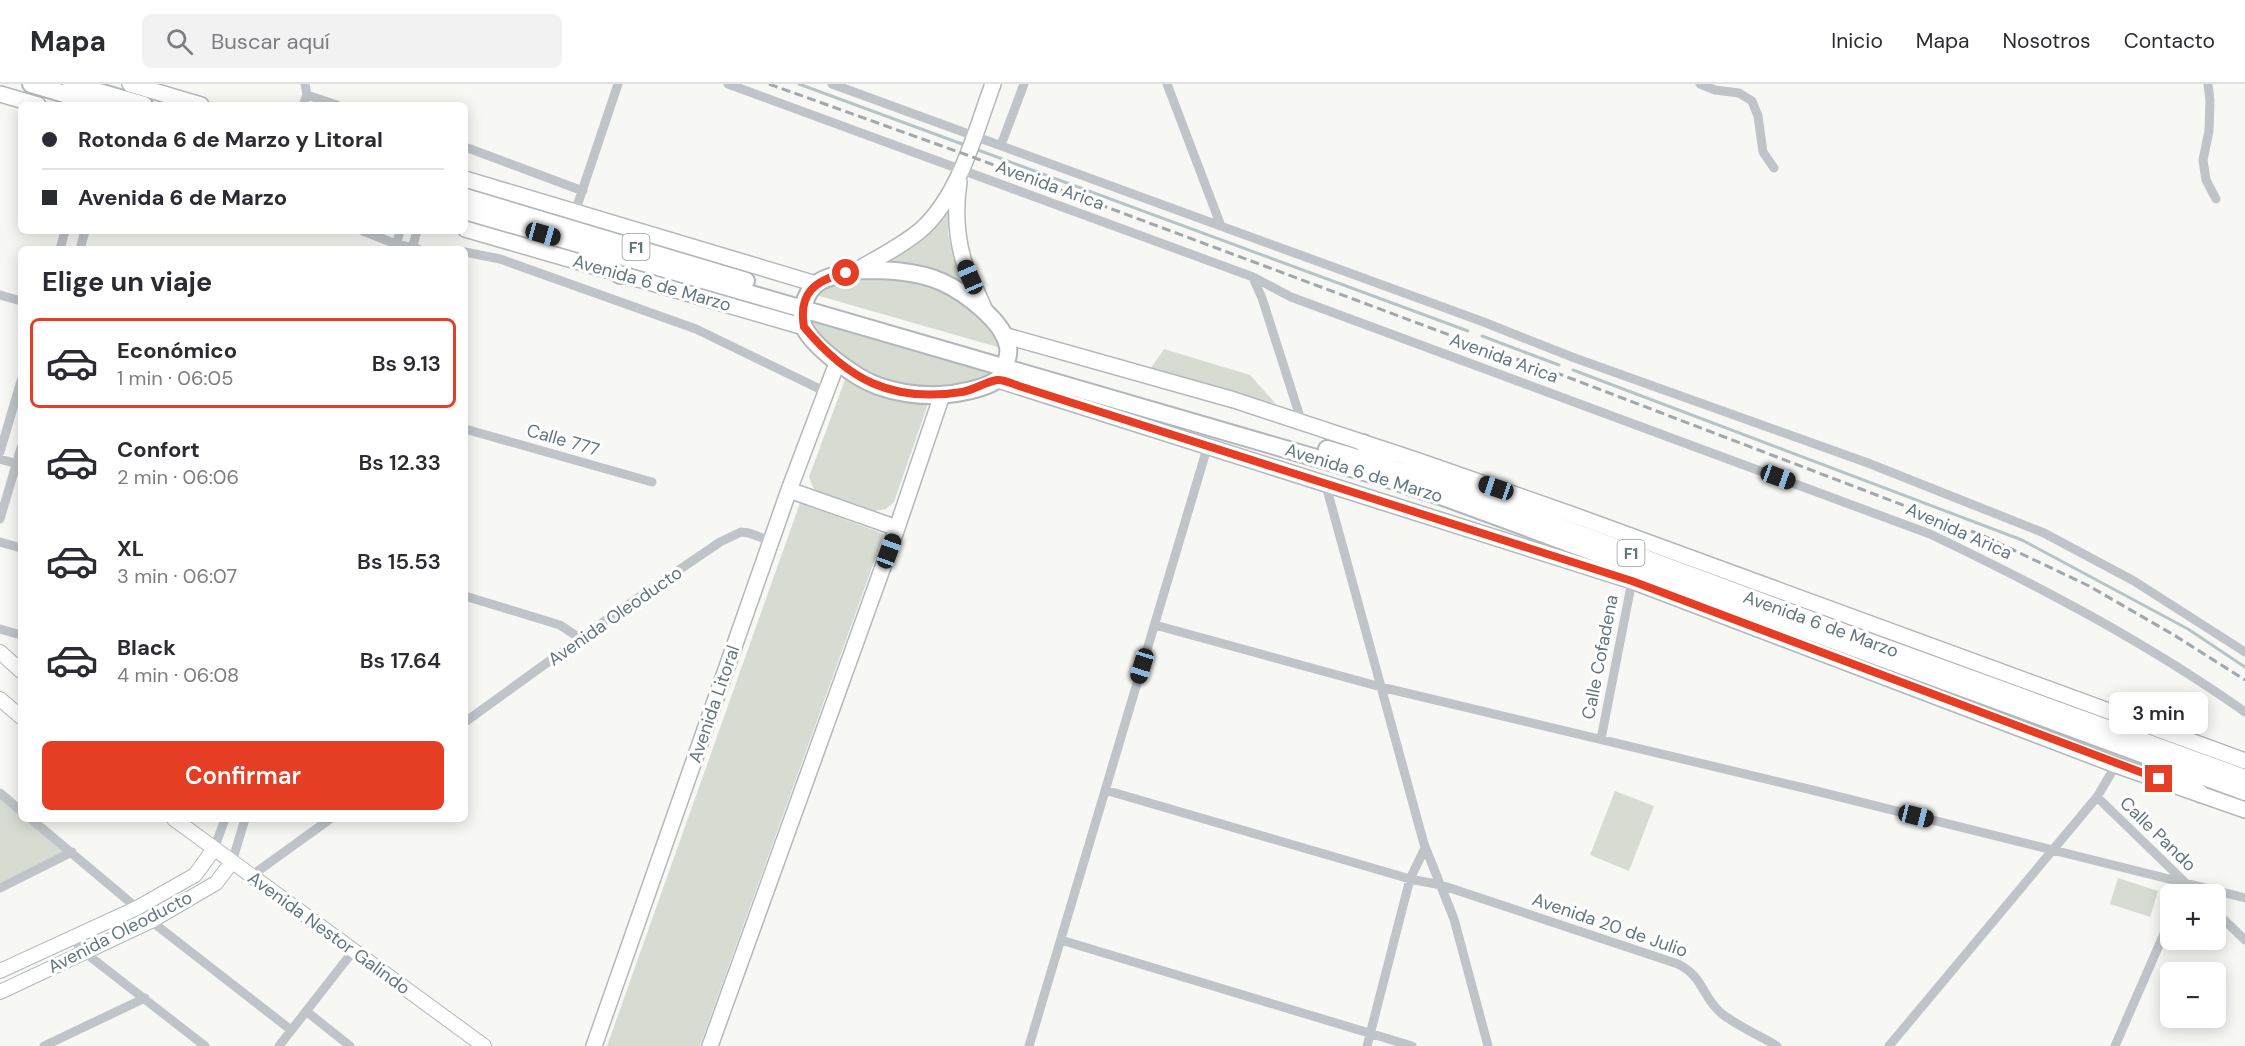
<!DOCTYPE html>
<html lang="es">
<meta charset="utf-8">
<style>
body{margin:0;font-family:"DM Sans",sans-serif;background:#f2f2f3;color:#2b2b33;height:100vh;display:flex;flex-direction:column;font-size:22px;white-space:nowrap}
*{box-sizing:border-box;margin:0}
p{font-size:20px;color:#7c7c81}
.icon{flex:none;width:33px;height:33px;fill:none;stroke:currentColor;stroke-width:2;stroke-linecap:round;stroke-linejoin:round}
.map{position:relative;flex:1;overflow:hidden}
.details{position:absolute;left:18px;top:162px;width:450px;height:576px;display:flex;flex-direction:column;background:#fff;border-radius:9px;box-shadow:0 3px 15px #0003}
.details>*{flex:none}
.top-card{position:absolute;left:18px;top:18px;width:450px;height:132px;border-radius:9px;box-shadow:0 3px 15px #0003;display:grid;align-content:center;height:132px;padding:0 24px;background:#fff}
.tools{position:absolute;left:2160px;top:800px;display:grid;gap:12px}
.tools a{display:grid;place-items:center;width:66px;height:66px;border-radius:9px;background:#fff;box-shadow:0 3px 15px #0003;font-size:30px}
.end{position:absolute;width:27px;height:27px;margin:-14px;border:8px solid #e63d25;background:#fff;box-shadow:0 0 0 3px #fff}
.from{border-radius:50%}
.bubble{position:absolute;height:42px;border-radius:9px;background:#fff;box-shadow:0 3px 15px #0003;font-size:20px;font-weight:600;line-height:42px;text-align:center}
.car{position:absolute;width:18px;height:36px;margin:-18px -9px;border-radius:8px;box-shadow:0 0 4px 2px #0007;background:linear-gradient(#222 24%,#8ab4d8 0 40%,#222 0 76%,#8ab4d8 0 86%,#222 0)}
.top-card b{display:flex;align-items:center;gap:21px;height:57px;font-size:22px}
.top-card b+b{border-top:2px solid #e1e1e2}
.top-card i{width:15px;height:15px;background:#2b2b33}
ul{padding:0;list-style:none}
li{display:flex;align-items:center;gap:18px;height:90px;margin:0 12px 9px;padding:0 12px;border:3px solid transparent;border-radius:9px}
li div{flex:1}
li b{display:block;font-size:22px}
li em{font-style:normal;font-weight:600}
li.selected{border-color:#e63d25}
li>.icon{width:54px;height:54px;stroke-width:1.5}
h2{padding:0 24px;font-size:27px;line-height:72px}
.action{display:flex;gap:12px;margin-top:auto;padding:12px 24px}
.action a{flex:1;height:69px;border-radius:9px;background:#e63d25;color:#fff;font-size:24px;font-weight:600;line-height:69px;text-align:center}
header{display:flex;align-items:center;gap:36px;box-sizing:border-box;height:84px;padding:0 30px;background:#fff;border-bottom:2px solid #e1e1e2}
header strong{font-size:28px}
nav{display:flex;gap:33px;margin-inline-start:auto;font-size:21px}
.search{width:420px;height:54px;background:#f2f2f3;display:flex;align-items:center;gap:15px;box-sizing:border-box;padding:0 21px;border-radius:9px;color:#7c7c81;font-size:22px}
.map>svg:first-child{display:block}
</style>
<header>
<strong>Mapa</strong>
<div class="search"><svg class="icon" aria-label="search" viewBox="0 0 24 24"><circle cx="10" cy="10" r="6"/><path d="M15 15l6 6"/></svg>Buscar aquí</div>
<nav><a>Inicio</a><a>Mapa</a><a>Nosotros</a><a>Contacto</a></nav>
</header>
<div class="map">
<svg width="2245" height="962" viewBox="0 0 2245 962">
<rect width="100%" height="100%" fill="#f7f7f4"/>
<path fill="#d7dcd3" d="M 948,123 L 948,150 L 952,166 L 968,207 C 937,192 915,178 880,178 Z
M 897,192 C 940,203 982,221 1001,264 L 816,211 C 835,190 870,193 897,192 Z
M 809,233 L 994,290 L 971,300 L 949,305 L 902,303 L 873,294 L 826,261 L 810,240 Z
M 1164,265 L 1250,291 L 1276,320 L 1151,284 Z
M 846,293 L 897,315 L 928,320 L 894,418 L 886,425 L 875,427 L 814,406 L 809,393 Z
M 800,419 L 884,450 L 700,962 L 607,962 Z
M 1615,707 L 1654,722 L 1629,787 L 1590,771 Z
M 0,713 L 21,729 L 21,735 L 28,735 L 64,766 L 62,769 L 0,799 Z
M 2118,794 L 2158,807 L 2150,833 L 2110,820 Z"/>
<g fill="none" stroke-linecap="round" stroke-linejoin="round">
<path stroke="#b5c5c7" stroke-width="3" d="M 799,0 L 962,60
M 978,66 L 1468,247
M 1482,252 L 1559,281
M 1573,286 L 2022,456 L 2188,545 L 2245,583"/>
<defs>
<path id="secondary" d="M 0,568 L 21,587
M 0,615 L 21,633
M 174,735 L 484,962
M 0,887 L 137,824 L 195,791 L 214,765
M 0,908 L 151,837 L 216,799 L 232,778"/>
<path id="primary" d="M 130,0 L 201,21
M 0,10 L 38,21
M 465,95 L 816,200
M 959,98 C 955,125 956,152 964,178 C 969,195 979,210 985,227
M 465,145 L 804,243
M 857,186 C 879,173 904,161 923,144 C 961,108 975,48 993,0
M 1003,251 L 1234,316 L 1416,376 L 1576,432 L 2245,677
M 998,296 L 1632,497 L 2116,681 L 2245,726
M 789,406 L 897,444
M 594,962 L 789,406 L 837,279
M 710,962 L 897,444 L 942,311"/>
<path id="highway" d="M 31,0 L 102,21
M 71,0 L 144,21
M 465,113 L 746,197
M 465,127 L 1385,394 L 1449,415 L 2245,708
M 588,165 L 620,191
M 857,186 C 885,186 915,186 942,198 C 964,208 1004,237 1008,263 C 1009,268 1007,276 1005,281 C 1004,286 1001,293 997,296 C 984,305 956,310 940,311 C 918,312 898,309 878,302 C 856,294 814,264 804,243 C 799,231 805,210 815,201 C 825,192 843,190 857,186 Z
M 1363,359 L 1389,379
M 1327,365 L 1454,403 L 1865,556 L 2245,694
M 2168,686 L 2201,710"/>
</defs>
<use href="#secondary" stroke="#b0b8bc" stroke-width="16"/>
<use href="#primary" stroke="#b2b8bb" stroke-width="18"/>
<use href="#highway" stroke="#b1b7ba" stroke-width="20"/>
<path stroke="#bec4c7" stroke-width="9" d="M 728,0 L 1253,193 L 1291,213 L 1930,450 C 2039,502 2146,558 2245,628
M 832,0 L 1481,237 L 1572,273 L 1868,379 L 2044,449 L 2134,497 L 2245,568
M 1167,0 L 1221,142
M 1700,0 L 1715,6 L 1739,9 L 1752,17 L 1758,32 L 1763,68 L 1774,84
M 2208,0 L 2210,17 L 2209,47 L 2203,76 L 2206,96 L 2216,115
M 307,11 L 337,21
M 303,21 L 307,11 L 305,0
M 1001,61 L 1024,0
M 465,63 L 583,107
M 575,128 L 618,0
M 363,147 L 396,160 L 418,165
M 60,165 L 65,147
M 80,165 L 85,147
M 395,165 L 400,147
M 412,165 L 417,147
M 465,168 L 500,175 L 696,245 L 826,308
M 1253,194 L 1262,214 L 1302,339
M 0,211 L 21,217
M 465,345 L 652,398
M 0,368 L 21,297
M 0,375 L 21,381
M 1325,398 L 1424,760 L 1454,835 L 1488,962
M 0,435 L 21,364
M 0,458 L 21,464
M 465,512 L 560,541 L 581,555
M 1155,541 L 1381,603 L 1804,704 L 2245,814
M 0,545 L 21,551
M 465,638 L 613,531 L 720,458 L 741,448 L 749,449 L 771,457
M 1601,655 L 1632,497
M 1105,706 L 1410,795 L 1441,801 L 1678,880 C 1704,893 1702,913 1721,929 C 1737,942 1759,951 1777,962
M 0,709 L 21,727
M 2097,713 L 2197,810
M 31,735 L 137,824
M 214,765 L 225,735
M 232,778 L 245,735
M 251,792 L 330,735
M 0,804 L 72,768
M 2216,828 L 2245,856
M 151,837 L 291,946
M 72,853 L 84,868 L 205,962
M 1061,856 L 1412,962
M 306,927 L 350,962
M 44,962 L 145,914
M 279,962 L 354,866
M 1029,962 L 1208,361
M 1367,962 L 1410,795 L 1425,764
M 1889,962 L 2097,713 L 2116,681
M 2115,962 L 2170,836"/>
<use href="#secondary" stroke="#fff" stroke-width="14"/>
<use href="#primary" stroke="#fff" stroke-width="15"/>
<use href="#highway" stroke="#fff" stroke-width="16"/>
<path stroke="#9fa8ad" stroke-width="3" stroke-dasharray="9 4.5" stroke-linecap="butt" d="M 769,0 L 967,71 L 1471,259 L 1562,291 L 1984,452 L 2089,502 L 2174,551 L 2245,596"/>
</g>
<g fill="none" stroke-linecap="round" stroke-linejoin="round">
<path stroke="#e63d25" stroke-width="8" d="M 846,189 C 815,196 798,209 804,243 C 848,296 892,319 962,308 C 974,306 985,298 997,296 C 1003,295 1013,300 1019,302 L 1632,497 L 2159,695"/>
</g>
<g text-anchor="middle" stroke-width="6" stroke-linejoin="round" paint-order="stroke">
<g fill="#fff" stroke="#919fa6" stroke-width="1.5">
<rect x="622.5" y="150" width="27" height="26" rx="4.5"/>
<rect x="1617.5" y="456" width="27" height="26" rx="4.5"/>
</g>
<g font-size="16" font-weight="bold" fill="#627680">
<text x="636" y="169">F1</text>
<text x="1631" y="475">F1</text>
</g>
<g font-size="18" fill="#627680" stroke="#fff">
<text transform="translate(1050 101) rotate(20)" y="6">Avenida Arica</text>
<text transform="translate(652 199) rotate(16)" y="6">Avenida 6 de Marzo</text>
<text transform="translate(1504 274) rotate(20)" y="6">Avenida Arica</text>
<text transform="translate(563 356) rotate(16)" y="6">Calle 777</text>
<text transform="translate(1364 389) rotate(17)" y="6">Avenida 6 de Marzo</text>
<text transform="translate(1959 447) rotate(24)" y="6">Avenida Arica</text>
<text transform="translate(615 532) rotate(-35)" y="6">Avenida Oleoducto</text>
<text transform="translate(1821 540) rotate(20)" y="6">Avenida 6 de Marzo</text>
<text transform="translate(1600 573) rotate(-79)" y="6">Calle Cofadena</text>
<text transform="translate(714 620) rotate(-71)" y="6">Avenida Litoral</text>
<text transform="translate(2158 750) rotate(44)" y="6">Calle Pando</text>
<text transform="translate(1610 841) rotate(19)" y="6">Avenida 20 de Julio</text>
<text transform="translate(120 848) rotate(-27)" y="6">Avenida Oleoducto</text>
<text transform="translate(329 849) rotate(36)" y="6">Avenida Nestor Galindo</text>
</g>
</g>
</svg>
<div class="tools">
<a>+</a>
<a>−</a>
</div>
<i class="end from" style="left:846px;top:189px"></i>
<i class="end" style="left:2159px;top:695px"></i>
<div class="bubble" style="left:2109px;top:608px;width:99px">3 min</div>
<i class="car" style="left:543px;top:150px;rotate:106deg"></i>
<i class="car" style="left:970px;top:193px;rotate:337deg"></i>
<i class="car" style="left:1778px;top:393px;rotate:110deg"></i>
<i class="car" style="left:1496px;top:404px;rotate:289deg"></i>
<i class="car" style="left:889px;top:467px;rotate:20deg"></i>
<i class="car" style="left:1142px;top:582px;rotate:197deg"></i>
<i class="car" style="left:1916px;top:732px;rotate:104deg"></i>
<div class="top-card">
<b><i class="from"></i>Rotonda 6 de Marzo y Litoral</b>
<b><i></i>Avenida 6 de Marzo</b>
</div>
<section class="details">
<h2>Elige un viaje</h2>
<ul>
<li class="selected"><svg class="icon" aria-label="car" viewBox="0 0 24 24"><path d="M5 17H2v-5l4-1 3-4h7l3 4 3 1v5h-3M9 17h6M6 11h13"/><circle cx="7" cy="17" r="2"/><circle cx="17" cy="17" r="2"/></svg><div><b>Económico</b><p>1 min · 06:05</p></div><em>Bs 9.13</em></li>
<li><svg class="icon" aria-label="car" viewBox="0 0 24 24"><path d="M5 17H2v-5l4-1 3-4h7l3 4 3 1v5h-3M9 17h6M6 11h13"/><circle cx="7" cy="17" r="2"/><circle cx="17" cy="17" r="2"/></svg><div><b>Confort</b><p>2 min · 06:06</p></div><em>Bs 12.33</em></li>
<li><svg class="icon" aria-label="car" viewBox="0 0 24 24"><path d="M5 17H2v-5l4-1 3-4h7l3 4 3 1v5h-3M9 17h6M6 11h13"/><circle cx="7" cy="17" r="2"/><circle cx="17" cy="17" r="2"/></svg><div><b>XL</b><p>3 min · 06:07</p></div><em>Bs 15.53</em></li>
<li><svg class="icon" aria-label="car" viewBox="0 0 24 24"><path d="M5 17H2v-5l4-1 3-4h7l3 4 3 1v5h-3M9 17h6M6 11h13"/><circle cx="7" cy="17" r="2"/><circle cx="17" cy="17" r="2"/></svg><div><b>Black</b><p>4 min · 06:08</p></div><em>Bs 17.64</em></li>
</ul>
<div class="action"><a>Confirmar</a></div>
</section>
</div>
